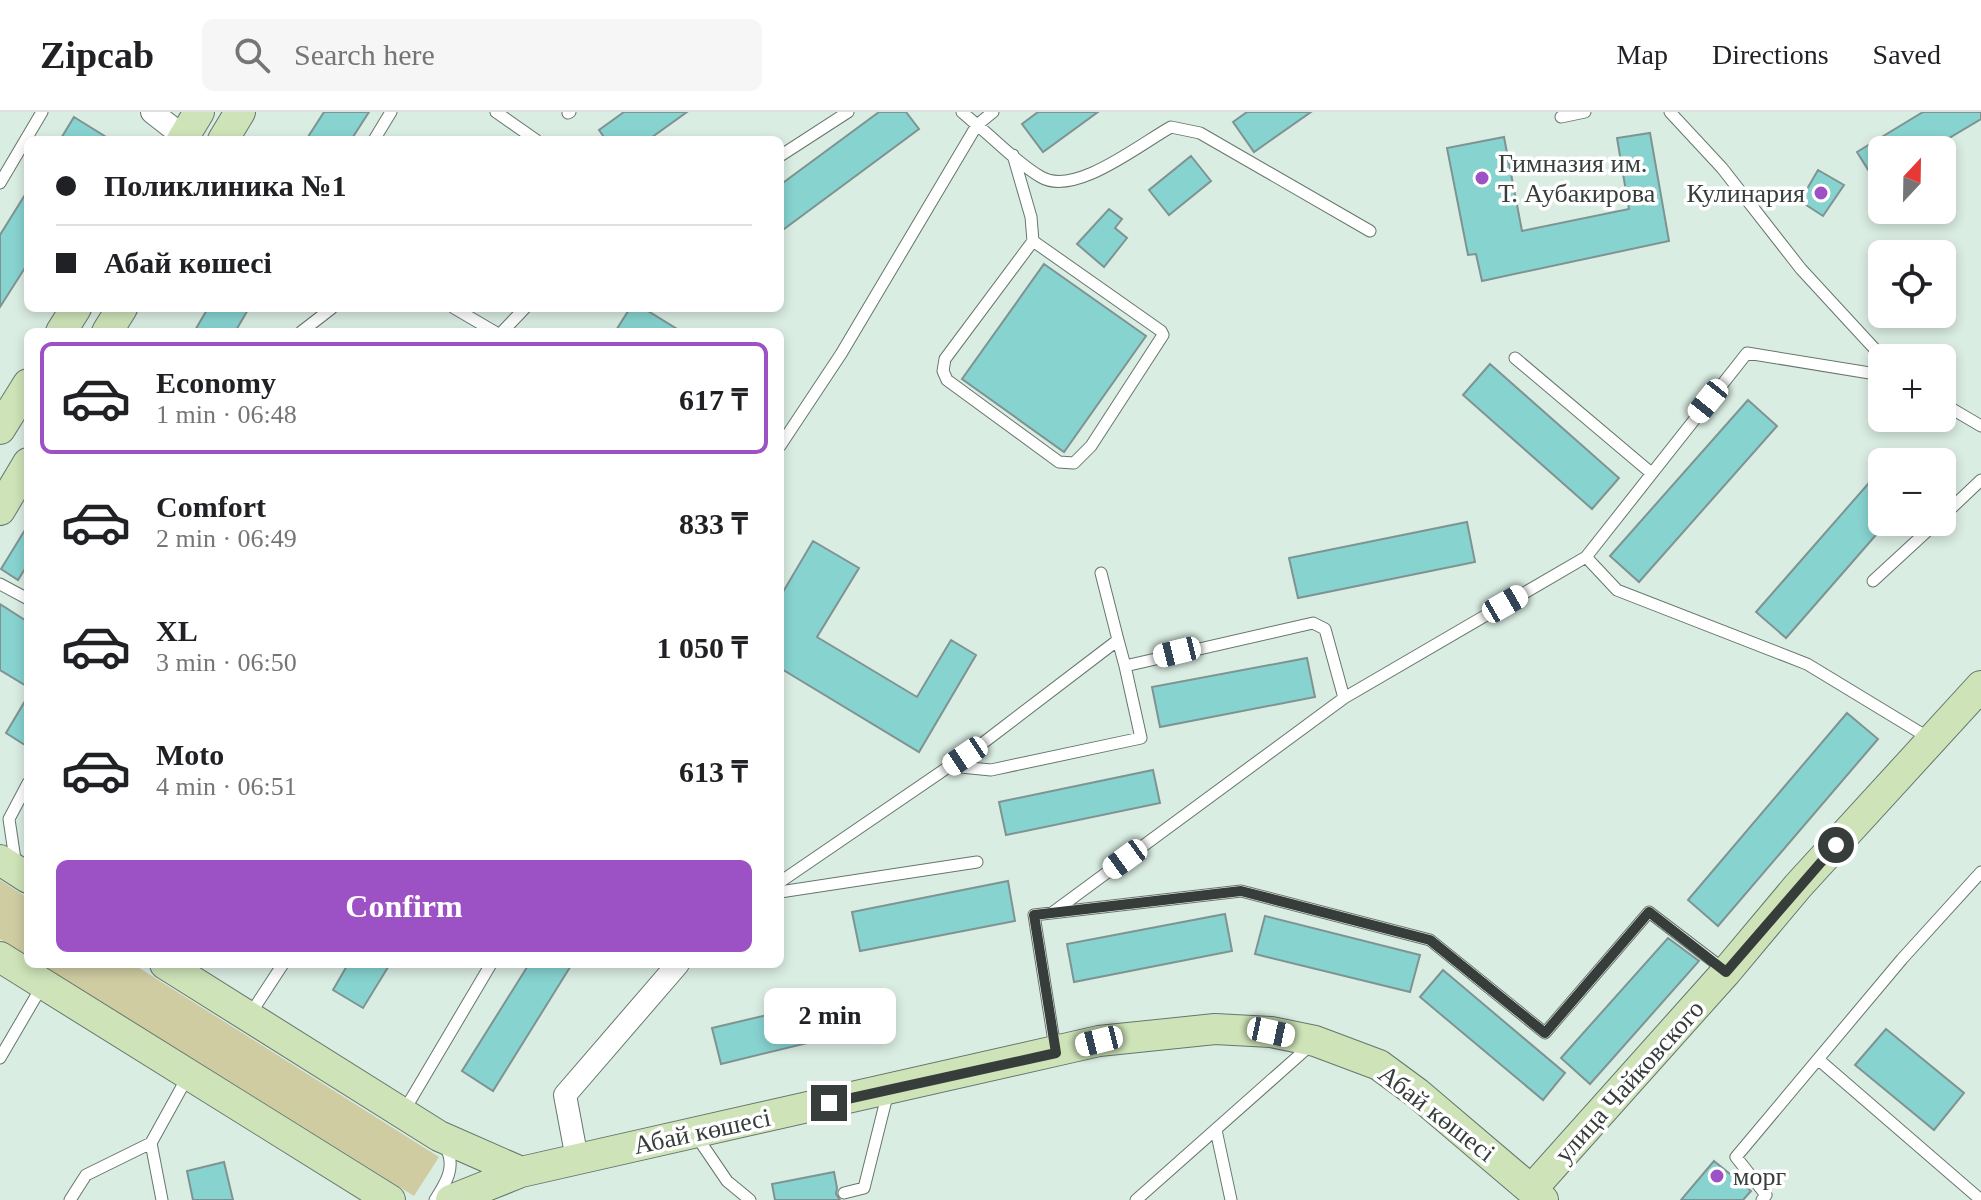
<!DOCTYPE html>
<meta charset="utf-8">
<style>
body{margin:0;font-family:"Times New Roman",serif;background:#f6f6f6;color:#202124;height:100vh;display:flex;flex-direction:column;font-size:30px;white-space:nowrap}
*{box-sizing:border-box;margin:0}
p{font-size:26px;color:#757577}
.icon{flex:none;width:44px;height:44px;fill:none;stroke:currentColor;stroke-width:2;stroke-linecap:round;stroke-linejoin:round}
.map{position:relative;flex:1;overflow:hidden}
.panel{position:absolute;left:24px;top:216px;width:760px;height:640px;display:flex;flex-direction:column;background:#fff;border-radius:12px;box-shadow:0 4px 12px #0003}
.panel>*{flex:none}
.guide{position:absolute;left:24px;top:24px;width:760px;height:176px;border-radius:12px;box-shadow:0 4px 12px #0003;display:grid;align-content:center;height:176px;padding:0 32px;background:#fff}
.needle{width:52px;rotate:22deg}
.buttons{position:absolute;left:1868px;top:24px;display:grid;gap:16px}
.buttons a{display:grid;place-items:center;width:88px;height:88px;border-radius:12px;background:#fff;box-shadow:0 4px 12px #0003;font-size:40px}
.end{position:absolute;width:36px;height:36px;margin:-18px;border:10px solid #363d3a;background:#fff;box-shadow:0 0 0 4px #fff}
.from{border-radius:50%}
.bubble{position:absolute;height:56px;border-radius:12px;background:#fff;box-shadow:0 4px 12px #0003;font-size:26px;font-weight:700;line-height:56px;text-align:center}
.car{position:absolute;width:24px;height:48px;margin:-24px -12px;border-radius:10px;box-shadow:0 0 6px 2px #0007;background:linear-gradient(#fff 24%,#345 0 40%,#fff 0 76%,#345 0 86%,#fff 0)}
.guide b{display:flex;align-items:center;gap:28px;height:76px;font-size:30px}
.guide b+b{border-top:2px solid #e0e0e0}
.guide i{width:20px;height:20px;background:#202124}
ul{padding:14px 0 0;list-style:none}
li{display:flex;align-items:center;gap:24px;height:112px;margin:0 16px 12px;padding:0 16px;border:4px solid transparent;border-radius:12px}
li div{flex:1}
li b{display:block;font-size:30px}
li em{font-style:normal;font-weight:700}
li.current{border-color:#9c51c4}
li>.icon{width:72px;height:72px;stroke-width:1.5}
.action{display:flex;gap:16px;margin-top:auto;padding:16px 32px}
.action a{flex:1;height:92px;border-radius:12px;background:#9c51c4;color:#fff;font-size:32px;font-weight:700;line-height:92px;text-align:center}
header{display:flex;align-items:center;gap:48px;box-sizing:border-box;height:112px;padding:0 40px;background:#fff;border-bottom:2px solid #e0e0e0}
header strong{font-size:38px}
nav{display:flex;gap:44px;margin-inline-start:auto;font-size:28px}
.search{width:560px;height:72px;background:#f6f6f6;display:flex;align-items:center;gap:20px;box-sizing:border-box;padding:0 28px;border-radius:12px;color:#757577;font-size:30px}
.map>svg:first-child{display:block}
</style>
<header>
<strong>Zipcab</strong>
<div class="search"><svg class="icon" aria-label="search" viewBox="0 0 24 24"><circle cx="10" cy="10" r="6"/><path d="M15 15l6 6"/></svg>Search here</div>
<nav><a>Map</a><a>Directions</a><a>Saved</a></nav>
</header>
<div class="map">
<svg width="1981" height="1088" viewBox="0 0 1981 1088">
<rect width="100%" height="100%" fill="#daede3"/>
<path fill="#cfcca2" d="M 0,768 L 28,786 L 28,844 L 0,827 Z
M 40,852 L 133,852 L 439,1045 L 414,1084 Z"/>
<path fill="#87d3d0" stroke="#7f9392" stroke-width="2" d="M 324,0 L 369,0 L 351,28 L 306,28 Z
M 624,0 L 687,0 L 648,28 L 606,28 L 599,18 Z
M 879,0 L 906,0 L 919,17 L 780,120 L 780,73 Z
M 1038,0 L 1098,0 L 1043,40 L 1022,12 Z
M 1247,0 L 1311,0 L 1254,40 L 1233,10 Z
M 1923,0 L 1981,0 L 1981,7 L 1929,38 L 1882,38 L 1882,80 L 1857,40 Z
M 74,5 L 111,28 L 60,28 Z
M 1650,21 L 1669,129 L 1482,169 L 1476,142 L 1468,143 L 1447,36 L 1504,25 L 1522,119 L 1629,97 L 1617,26 Z
M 1191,44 L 1211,69 L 1169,103 L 1149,78 Z
M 1818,58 L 1844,73 L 1823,104 L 1800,89 Z
M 28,78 L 28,151 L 0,195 L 0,123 Z
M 1109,97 L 1122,107 L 1115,116 L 1127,126 L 1104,155 L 1077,132 Z
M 1044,152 L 1146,224 L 1064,340 L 962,267 Z
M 208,196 L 249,196 L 235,220 L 194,220 Z
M 630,196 L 643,196 L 682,220 L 615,220 Z
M 1490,252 L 1619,366 L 1592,397 L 1463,283 Z
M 1748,288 L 1777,314 L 1639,470 L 1610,444 Z
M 1882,356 L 1882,416 L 1786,526 L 1756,500 Z
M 1467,410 L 1475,450 L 1298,486 L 1289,446 Z
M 28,413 L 28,452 L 18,468 L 1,457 Z
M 813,429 L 859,456 L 817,525 L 917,585 L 951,528 L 976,543 L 919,640 L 780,556 L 780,485 Z
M 0,492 L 28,510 L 28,575 L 0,558 Z
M 1307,546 L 1315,585 L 1160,615 L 1152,575 Z
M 28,584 L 28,635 L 6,621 Z
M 1847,601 L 1878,627 L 1718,814 L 1688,788 Z
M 1153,658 L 1160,691 L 1006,723 L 999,690 Z
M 1008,769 L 1015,809 L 860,839 L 852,800 Z
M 1225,802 L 1232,839 L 1074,870 L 1067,832 Z
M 1265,804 L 1420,843 L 1410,880 L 1255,842 Z
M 1668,826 L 1699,849 L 1590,972 L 1561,946 Z
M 348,852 L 390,852 L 363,896 L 333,878 Z
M 529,852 L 572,852 L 493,979 L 462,959 Z
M 1443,858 L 1565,961 L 1543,988 L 1420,885 Z
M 860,881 L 869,916 L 721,952 L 712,916 Z
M 1886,917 L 1964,981 L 1934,1018 L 1855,953 Z
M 1714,1049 L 1751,1079 L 1743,1088 L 1681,1088 Z
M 224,1050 L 233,1088 L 193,1088 L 187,1059 Z
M 834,1060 L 837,1076 L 836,1082 L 840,1088 L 775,1088 L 772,1072 Z"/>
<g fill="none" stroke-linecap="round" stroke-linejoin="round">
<defs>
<path id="lane" d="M 496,0 L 536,28
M 962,0 L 977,13 L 993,0
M 1670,0 L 1722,56 L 1801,157 L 1883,246
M 568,1 L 570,0
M 1561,5 L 1585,0
M 374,28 L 391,0
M 1013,43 L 1031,105 L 1033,129 L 945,247 L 943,259 L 947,268 L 1059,350 L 1074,351 L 1091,334 L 1163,223 L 1161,219 L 1033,129
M 780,44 L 848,0
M 0,71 L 42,0
M 454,196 L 495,220
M 301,220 L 332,196
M 502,220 L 525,196
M 1515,246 L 1650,360
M 1942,291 L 1981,314
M 780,334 L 841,242 L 977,13 C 998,30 1018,52 1041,65 C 1075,85 1140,32 1171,15 L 1200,21 L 1370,119
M 1942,405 L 1981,368
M 1586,445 L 1747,241 L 1882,263
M 1101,461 L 1118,528
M 1873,469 L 1937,410
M 0,472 L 28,487
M 951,654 L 991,658 L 1141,626 L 1125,554
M 16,754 L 9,707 L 28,671
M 780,770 L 979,634 L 1118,528 L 1125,554 L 1313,511 L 1325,517 L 1344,586
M 780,780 L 977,750
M 1052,801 L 1344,586 L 1586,445 L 1617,478 L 1807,552 L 1929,626
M 249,904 L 283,852
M 1055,936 L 1034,803 L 1241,779 L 1430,828 L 1545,921 L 1649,800 L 1726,859
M 0,946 L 42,874
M 1819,948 L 1981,1088
M 404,999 L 491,852
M 1216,1018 L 1231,1088
M 695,1022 L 727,1069 L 750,1088
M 844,1081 L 864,1076 L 888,980
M 70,1088 L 86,1063 L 151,1031
M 162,1088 L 151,1031 L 188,964
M 435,1088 C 446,1071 457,1054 445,1034
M 1136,1088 L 1312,932
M 1762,1088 L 1766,1083 L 1736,1045 L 1902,847 L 1981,760"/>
<path id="street" d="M 152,0 L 184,25
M 577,1047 L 565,983 L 678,852"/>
<path id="secondary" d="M 182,28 L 199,0
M 223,28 L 240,0
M 61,220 L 76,196
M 107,220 L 122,196
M 0,317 L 28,272
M 0,398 L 28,351
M 0,748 L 28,766
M 0,845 L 390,1088
M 165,852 L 439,1024 L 521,1060
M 1532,1077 L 1726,860 L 1798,774 L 1981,574
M 451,1088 L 521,1060 L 1099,929 L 1215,917 L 1271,920 L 1315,929 L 1379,953 L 1417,981 L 1543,1088"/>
</defs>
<use href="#lane" stroke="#66766d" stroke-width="13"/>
<use href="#street" stroke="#66766d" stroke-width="24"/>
<use href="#secondary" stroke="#66766d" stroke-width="32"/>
<use href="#lane" stroke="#fff" stroke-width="11"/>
<use href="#street" stroke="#fff" stroke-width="22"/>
<use href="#secondary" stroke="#cee3b8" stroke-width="30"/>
</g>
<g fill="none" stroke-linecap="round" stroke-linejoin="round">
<path stroke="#363d3a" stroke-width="10" d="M 829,991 L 1056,941 L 1034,803 L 1241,779 L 1430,828 L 1545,921 L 1649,800 L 1726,860 L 1836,733"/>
</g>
<g fill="#9c51c4" stroke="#fff" stroke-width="3">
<circle cx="1482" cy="66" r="8"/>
<circle cx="1821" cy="81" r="8"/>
<circle cx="1717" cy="1064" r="8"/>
</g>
<g text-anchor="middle" stroke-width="7" stroke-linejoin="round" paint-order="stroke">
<g font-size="26" fill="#363d3a" stroke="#fff" text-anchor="start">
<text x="1498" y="60">Гимназия им.<tspan x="1498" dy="30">Т. Аубакирова</tspan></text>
<text x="1805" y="90" text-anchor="end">Кулинария</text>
<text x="1733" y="1073">морг</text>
</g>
<g font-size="26" fill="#363d3a" stroke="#fff">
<text transform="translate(1629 969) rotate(-48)" y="9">улица Чайковского</text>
<text transform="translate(1437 1001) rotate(38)" y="9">Абай көшесі</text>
<text transform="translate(702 1019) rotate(-12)" y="9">Абай көшесі</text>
</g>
</g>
</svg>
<div class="buttons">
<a><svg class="needle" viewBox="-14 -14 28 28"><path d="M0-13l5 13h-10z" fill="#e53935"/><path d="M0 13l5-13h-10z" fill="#757577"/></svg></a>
<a><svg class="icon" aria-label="locate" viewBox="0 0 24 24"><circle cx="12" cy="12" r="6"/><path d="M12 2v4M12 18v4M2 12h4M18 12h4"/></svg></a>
<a>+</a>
<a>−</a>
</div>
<i class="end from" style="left:1836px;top:733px"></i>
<i class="end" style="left:829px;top:991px"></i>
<div class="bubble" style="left:764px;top:876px;width:132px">2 min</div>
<i class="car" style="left:1708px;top:289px;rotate:219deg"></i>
<i class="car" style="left:1505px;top:492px;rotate:60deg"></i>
<i class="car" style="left:1177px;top:540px;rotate:256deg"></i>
<i class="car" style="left:965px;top:644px;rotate:236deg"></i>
<i class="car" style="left:1125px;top:747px;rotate:234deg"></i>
<i class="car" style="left:1271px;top:920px;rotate:102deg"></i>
<i class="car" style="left:1099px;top:929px;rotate:256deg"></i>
<div class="guide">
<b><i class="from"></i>Поликлиника №1</b>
<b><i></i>Абай көшесі</b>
</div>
<section class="panel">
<ul>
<li class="current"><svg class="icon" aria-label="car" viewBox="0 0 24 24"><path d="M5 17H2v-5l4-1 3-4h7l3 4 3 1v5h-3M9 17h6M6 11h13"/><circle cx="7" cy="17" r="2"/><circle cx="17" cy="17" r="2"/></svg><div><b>Economy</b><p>1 min · 06:48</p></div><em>617 ₸</em></li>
<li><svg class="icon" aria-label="car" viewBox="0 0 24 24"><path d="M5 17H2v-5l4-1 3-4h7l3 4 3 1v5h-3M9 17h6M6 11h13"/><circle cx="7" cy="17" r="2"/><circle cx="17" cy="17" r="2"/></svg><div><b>Comfort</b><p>2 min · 06:49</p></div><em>833 ₸</em></li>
<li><svg class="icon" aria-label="car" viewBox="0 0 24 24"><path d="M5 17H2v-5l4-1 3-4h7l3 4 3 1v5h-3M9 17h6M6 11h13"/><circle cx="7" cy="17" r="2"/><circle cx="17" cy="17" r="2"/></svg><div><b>XL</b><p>3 min · 06:50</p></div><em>1 050 ₸</em></li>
<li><svg class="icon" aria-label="car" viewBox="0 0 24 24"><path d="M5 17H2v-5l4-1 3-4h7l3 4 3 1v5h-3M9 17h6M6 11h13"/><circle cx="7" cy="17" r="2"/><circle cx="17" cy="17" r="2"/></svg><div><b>Moto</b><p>4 min · 06:51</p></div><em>613 ₸</em></li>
</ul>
<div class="action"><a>Confirm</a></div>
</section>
</div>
